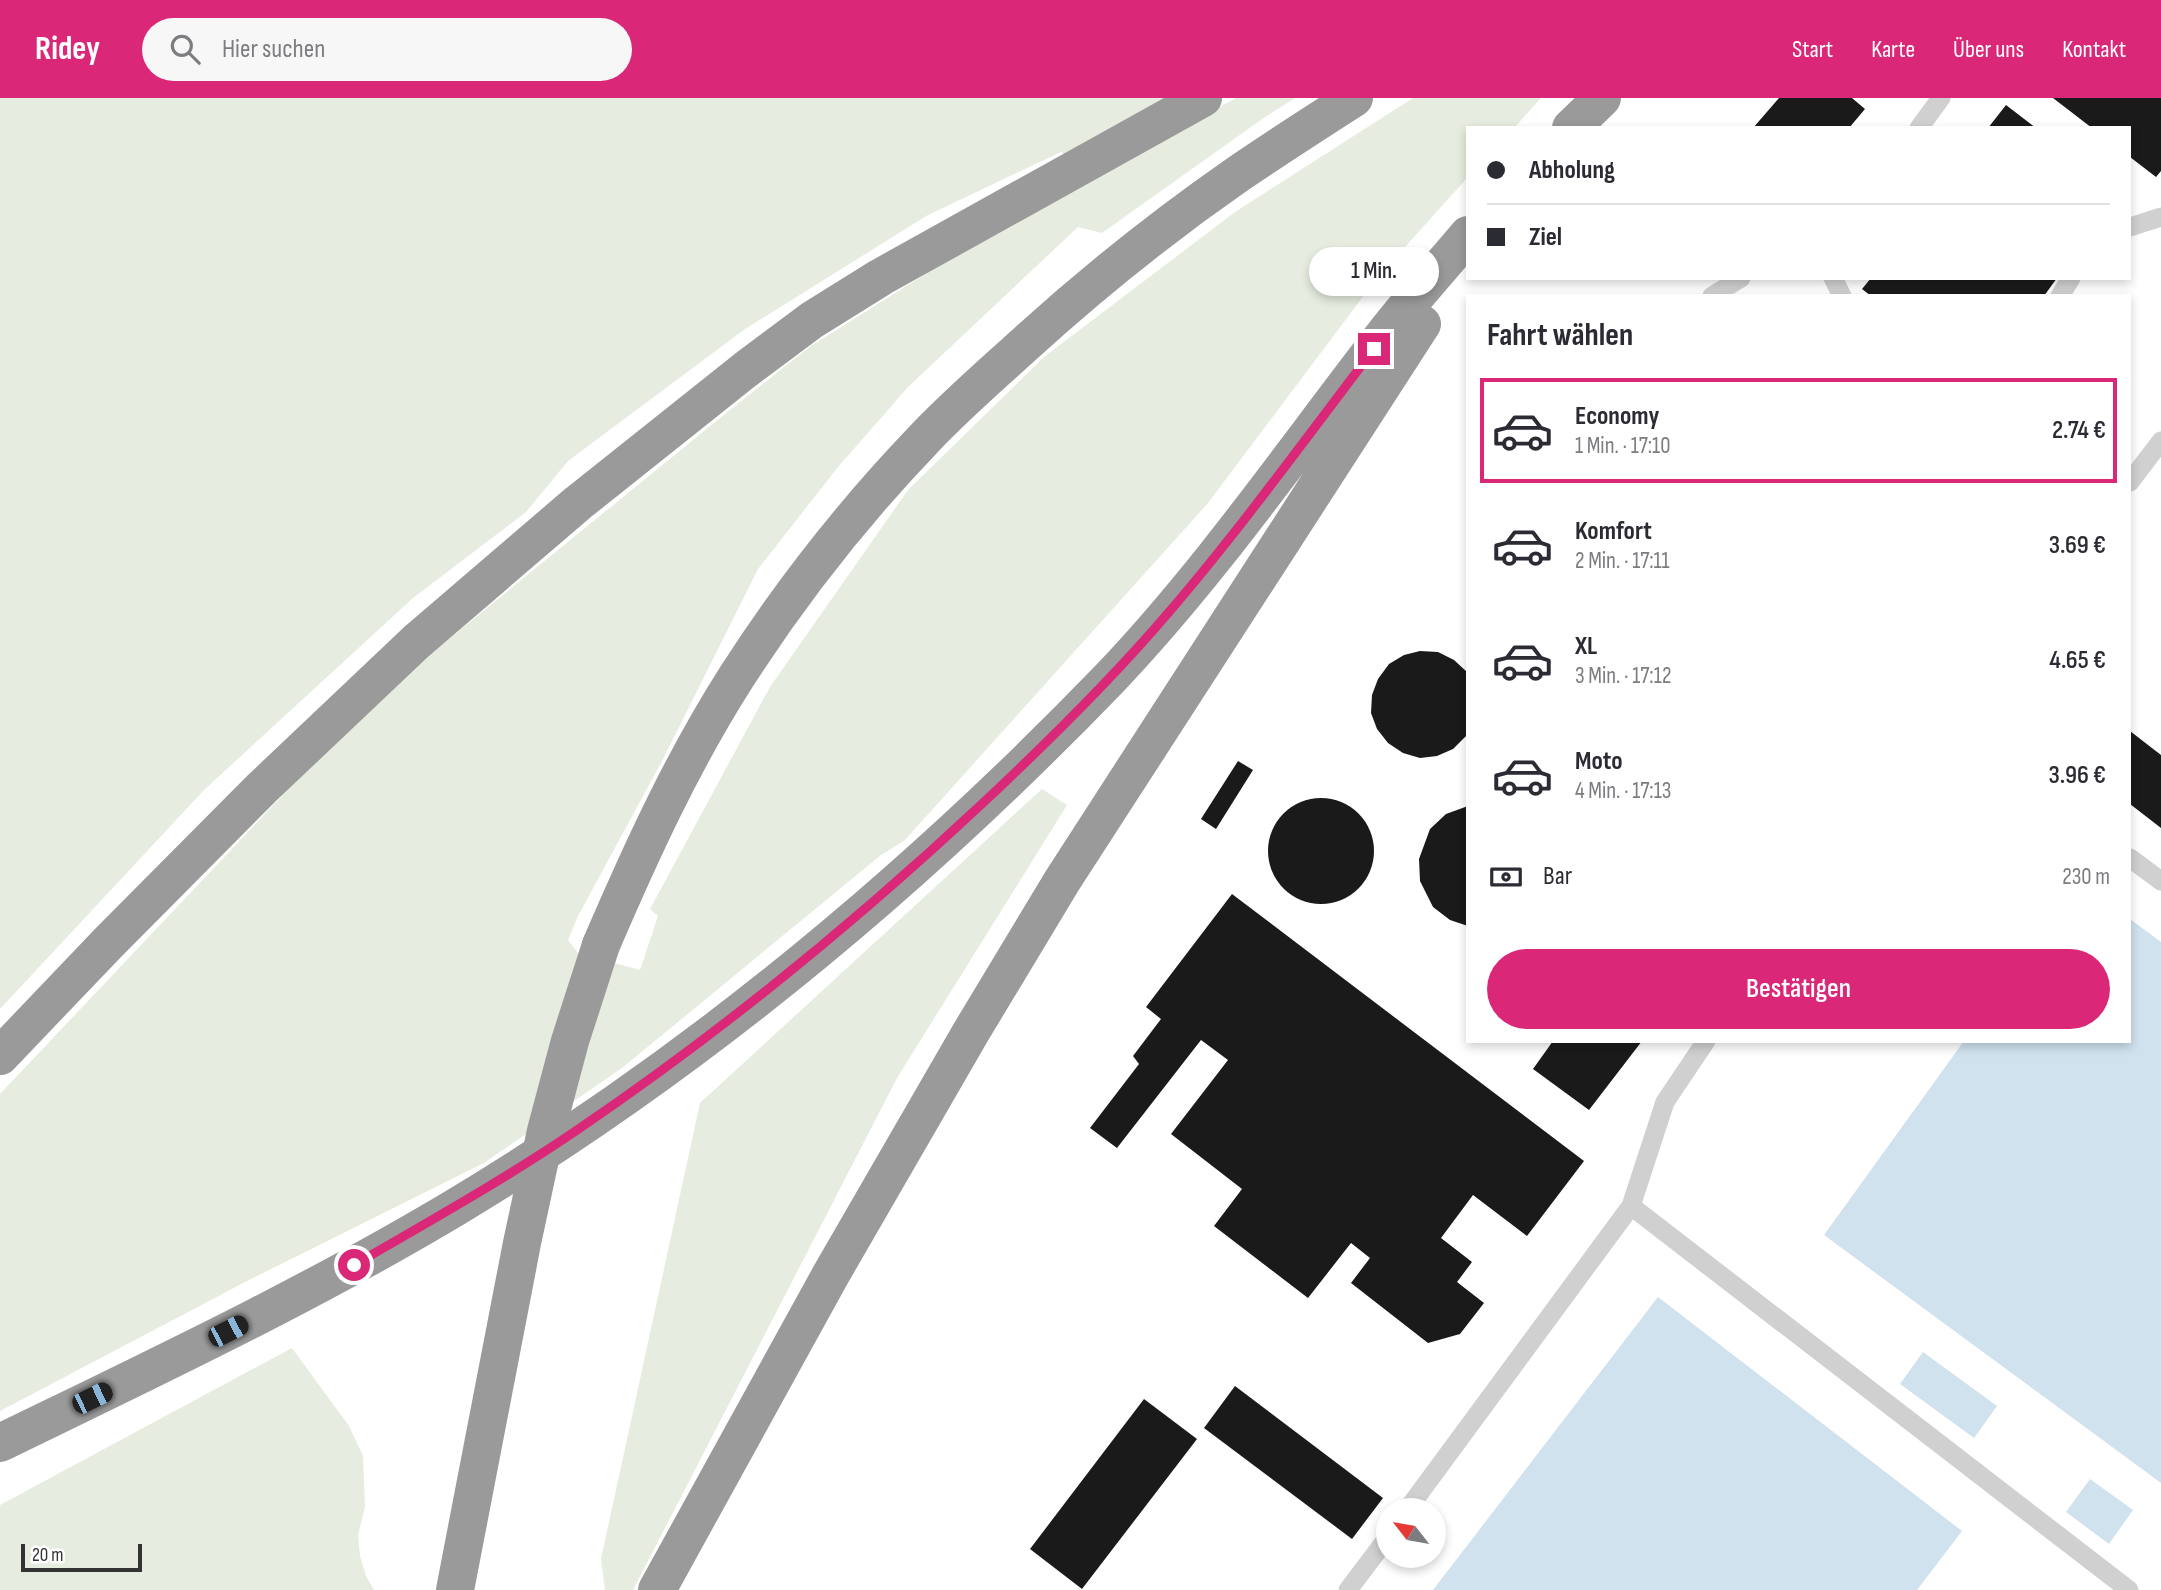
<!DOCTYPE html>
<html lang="de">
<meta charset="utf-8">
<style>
body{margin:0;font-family:"Sofia Sans Condensed",sans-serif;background:#f7f7f7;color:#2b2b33;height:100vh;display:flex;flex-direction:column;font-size:26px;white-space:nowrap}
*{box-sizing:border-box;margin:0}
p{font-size:23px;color:#7c7c81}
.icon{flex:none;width:38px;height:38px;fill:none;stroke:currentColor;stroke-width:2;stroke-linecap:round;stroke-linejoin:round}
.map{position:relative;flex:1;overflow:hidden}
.sheet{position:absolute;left:1466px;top:196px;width:665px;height:749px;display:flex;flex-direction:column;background:#fff;border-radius:0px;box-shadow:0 4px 10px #0003}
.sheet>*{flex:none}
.guide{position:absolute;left:1466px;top:28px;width:665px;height:154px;border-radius:0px;box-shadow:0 4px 10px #0003;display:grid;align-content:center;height:154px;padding:0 21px;background:#fff}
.needle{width:46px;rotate:301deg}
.fabs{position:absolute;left:1376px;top:1400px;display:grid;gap:14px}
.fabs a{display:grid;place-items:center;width:70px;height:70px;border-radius:50%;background:#fff;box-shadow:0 4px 10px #0003;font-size:35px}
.scale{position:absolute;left:21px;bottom:18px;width:121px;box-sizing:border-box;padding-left:7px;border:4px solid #333;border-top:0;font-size:19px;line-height:24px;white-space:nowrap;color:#333;-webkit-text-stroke:5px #fff;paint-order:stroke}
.end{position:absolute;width:32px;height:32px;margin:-16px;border:9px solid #db2777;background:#fff;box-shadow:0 0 0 4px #fff}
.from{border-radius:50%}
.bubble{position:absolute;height:49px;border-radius:24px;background:#fff;box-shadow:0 4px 10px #0003;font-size:23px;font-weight:600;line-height:49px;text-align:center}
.car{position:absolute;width:21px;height:42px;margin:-21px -10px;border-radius:9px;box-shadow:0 0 5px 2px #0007;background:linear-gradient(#222 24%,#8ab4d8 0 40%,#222 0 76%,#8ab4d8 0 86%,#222 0)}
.guide b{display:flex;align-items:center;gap:24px;height:66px;font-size:26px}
.guide b+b{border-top:2px solid #e1e1e2}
.guide i{width:18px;height:18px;background:#2b2b33}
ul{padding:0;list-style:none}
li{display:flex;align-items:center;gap:21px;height:105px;margin:0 14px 10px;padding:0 7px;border:4px solid transparent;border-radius:0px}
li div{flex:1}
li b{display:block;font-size:26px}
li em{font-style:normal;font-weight:600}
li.current{border-color:#db2777}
li>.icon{width:63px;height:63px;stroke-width:1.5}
h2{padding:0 21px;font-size:32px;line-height:84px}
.pay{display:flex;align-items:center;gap:18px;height:77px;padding:0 21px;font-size:26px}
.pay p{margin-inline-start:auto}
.button{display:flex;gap:14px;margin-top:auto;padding:14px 21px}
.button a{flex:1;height:80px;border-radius:42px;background:#db2777;color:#fff;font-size:28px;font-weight:600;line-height:80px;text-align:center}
header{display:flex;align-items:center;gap:42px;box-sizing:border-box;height:98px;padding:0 35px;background:#db2777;color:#fff}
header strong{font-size:33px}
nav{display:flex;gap:38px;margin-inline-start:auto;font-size:24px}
.search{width:490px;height:63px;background:#f7f7f7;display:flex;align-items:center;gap:18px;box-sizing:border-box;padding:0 24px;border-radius:38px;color:#7c7c81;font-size:26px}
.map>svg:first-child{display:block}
</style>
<header>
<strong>Ridey</strong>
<div class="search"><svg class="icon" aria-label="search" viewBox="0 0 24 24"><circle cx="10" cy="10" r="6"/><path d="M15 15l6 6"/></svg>Hier suchen</div>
<nav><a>Start</a><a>Karte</a><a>Über uns</a><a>Kontakt</a></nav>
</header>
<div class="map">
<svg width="2161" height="1492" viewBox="0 0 2161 1492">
<rect width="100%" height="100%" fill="#fff"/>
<path fill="#e6ecdf" d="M 0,0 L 1177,0 L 1066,58 L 1061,54 L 928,117 L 745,231 L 568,363 L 526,414 L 413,500 L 204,692 L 0,911 Z
M 1236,0 L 1295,0 L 1265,19 L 1102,135 L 1078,129 L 908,289 L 838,369 L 758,471 L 662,663 L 578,818 L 568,842 L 578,855 L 640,872 L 658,818 L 650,811 L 770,589 L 908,392 L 1044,259 L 1235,114 L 1413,0 L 1541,0 L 1514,30 L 1468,30 L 1468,79 L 1377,180 L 1208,405 L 905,742 L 881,757 L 622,970 L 484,1065 L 247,1183 L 0,1313 L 0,996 L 368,607 L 731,311 L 811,248 L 997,131 Z
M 1042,691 L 1067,707 L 897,980 L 633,1492 L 605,1492 L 601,1461 L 700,1005 Z
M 292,1250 L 349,1328 L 363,1358 L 365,1409 L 358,1437 L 360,1458 L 366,1478 L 374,1492 L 0,1492 L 0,1407 Z"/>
<path fill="#cfe2ee" d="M 2130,821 L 2161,844 L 2161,1385 L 1824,1137 L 1964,943 L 2130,943 Z
M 1658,1199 L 1962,1433 L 1917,1492 L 1433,1492 Z
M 1923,1254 L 1997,1308 L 1974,1340 L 1900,1286 Z
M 2090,1381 L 2133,1412 L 2109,1446 L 2066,1414 Z"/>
<path fill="#1a1a1a" d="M 1779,0 L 1852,0 L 1865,11 L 1849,30 L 1753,30 Z
M 2053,0 L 2161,0 L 2161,73 L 2156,79 L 2130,59 L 2130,30 L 2092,30 Z
M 2006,7 L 2036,30 L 1988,30 Z
M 1871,180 L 2057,180 L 2044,198 L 1871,198 L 1862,191 Z
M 1420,553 L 1438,554 L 1454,562 L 1467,574 L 1468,636 L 1453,651 L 1437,658 L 1420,660 L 1403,655 L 1388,645 L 1377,631 L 1371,615 L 1372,597 L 1378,581 L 1389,566 L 1404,557 Z
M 2130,633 L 2161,657 L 2161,730 L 2130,706 Z
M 1238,663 L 1253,672 L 1216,731 L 1201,721 Z
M1268 753a53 53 0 1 1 106 0a53 53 0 1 1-106 0Z
M 1468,708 L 1468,828 L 1450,822 L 1433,809 L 1420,783 L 1419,761 L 1430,731 L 1446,716 Z
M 1232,796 L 1584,1063 L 1527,1138 L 1473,1097 L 1441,1140 L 1472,1164 L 1457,1184 L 1484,1205 L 1460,1236 L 1428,1245 L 1351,1185 L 1370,1160 L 1351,1145 L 1308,1200 L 1214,1128 L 1242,1091 L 1171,1036 L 1228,962 L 1201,942 L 1117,1050 L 1090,1030 L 1139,966 L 1133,958 L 1161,921 L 1146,909 Z
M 1553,943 L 1642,943 L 1589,1012 L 1533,971 Z
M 1235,1288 L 1383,1400 L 1352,1441 L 1204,1330 Z
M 1144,1301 L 1197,1341 L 1082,1491 L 1030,1451 Z"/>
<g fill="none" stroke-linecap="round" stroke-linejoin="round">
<path stroke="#d0d0d0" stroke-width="19" d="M 1919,30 L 1941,0
M 2130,129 L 2161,119
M 1833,180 L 1842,198
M 1712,198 L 1741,180
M 2060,198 L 2071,180
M 2130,384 L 2161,343
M 2130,760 L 2161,783
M 1631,1108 L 2129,1492
M 1407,1412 L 1631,1108 L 1665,1004 L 1706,943
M 1348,1492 L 1388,1439"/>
<path stroke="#9a9a9a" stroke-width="38" d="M 1571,30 L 1602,0
M 601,847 C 641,754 682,664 737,578 C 791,494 854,414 923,342 C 955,308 991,277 1025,246 C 1092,185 1163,128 1238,76 C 1276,50 1315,25 1354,0
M 0,958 L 108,845 L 262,690 L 416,544 L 578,405 L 745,272 L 812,222 L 881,179 L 1203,0
M 0,1345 C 154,1270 309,1197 456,1109 C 697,964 914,783 1109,581 C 1211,474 1296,350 1387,233 C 1413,200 1441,169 1468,137
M 657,1492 L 830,1178 L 971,934 L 1062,783 L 1422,226"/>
<path stroke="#9a9a9a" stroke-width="38" d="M 455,1492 L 522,1145 L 546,1033 L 570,943 L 601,847"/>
</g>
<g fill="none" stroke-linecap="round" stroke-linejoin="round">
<path stroke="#db2777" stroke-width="9" d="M 354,1167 C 430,1123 507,1080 580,1030 C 724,932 858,822 985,703 C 1049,643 1112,581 1169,514 C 1241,430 1307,339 1374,251"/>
</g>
</svg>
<div class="fabs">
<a><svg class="needle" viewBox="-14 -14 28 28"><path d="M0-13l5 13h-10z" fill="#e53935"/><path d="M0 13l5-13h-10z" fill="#7c7c81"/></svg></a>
</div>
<div class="scale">20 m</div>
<i class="end from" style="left:354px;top:1167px"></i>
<i class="end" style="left:1374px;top:251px"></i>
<div class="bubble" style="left:1309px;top:149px;width:130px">1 Min.</div>
<i class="car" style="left:228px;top:1233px;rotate:63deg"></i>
<i class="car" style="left:92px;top:1300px;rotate:64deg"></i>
<div class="guide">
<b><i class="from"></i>Abholung</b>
<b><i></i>Ziel</b>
</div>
<section class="sheet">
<h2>Fahrt wählen</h2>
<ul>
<li class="current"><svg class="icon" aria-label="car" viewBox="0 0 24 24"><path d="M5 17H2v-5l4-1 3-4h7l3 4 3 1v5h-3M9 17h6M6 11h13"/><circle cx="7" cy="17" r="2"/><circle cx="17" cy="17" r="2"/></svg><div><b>Economy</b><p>1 Min. · 17:10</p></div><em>2.74 €</em></li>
<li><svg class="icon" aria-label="car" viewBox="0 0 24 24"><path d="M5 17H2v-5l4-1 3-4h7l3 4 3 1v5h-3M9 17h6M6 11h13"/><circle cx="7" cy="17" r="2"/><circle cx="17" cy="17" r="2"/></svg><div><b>Komfort</b><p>2 Min. · 17:11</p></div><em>3.69 €</em></li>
<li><svg class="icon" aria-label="car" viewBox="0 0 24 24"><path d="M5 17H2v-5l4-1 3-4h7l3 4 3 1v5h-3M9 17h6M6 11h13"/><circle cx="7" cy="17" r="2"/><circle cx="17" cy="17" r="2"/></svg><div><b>XL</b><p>3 Min. · 17:12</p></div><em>4.65 €</em></li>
<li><svg class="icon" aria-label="car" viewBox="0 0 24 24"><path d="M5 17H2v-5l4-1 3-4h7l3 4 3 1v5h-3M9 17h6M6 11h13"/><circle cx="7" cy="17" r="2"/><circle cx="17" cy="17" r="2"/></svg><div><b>Moto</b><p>4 Min. · 17:13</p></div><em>3.96 €</em></li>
</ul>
<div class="pay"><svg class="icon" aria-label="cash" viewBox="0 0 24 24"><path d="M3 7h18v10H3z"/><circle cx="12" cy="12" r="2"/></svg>Bar<p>230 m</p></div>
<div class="button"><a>Bestätigen</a></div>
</section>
</div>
